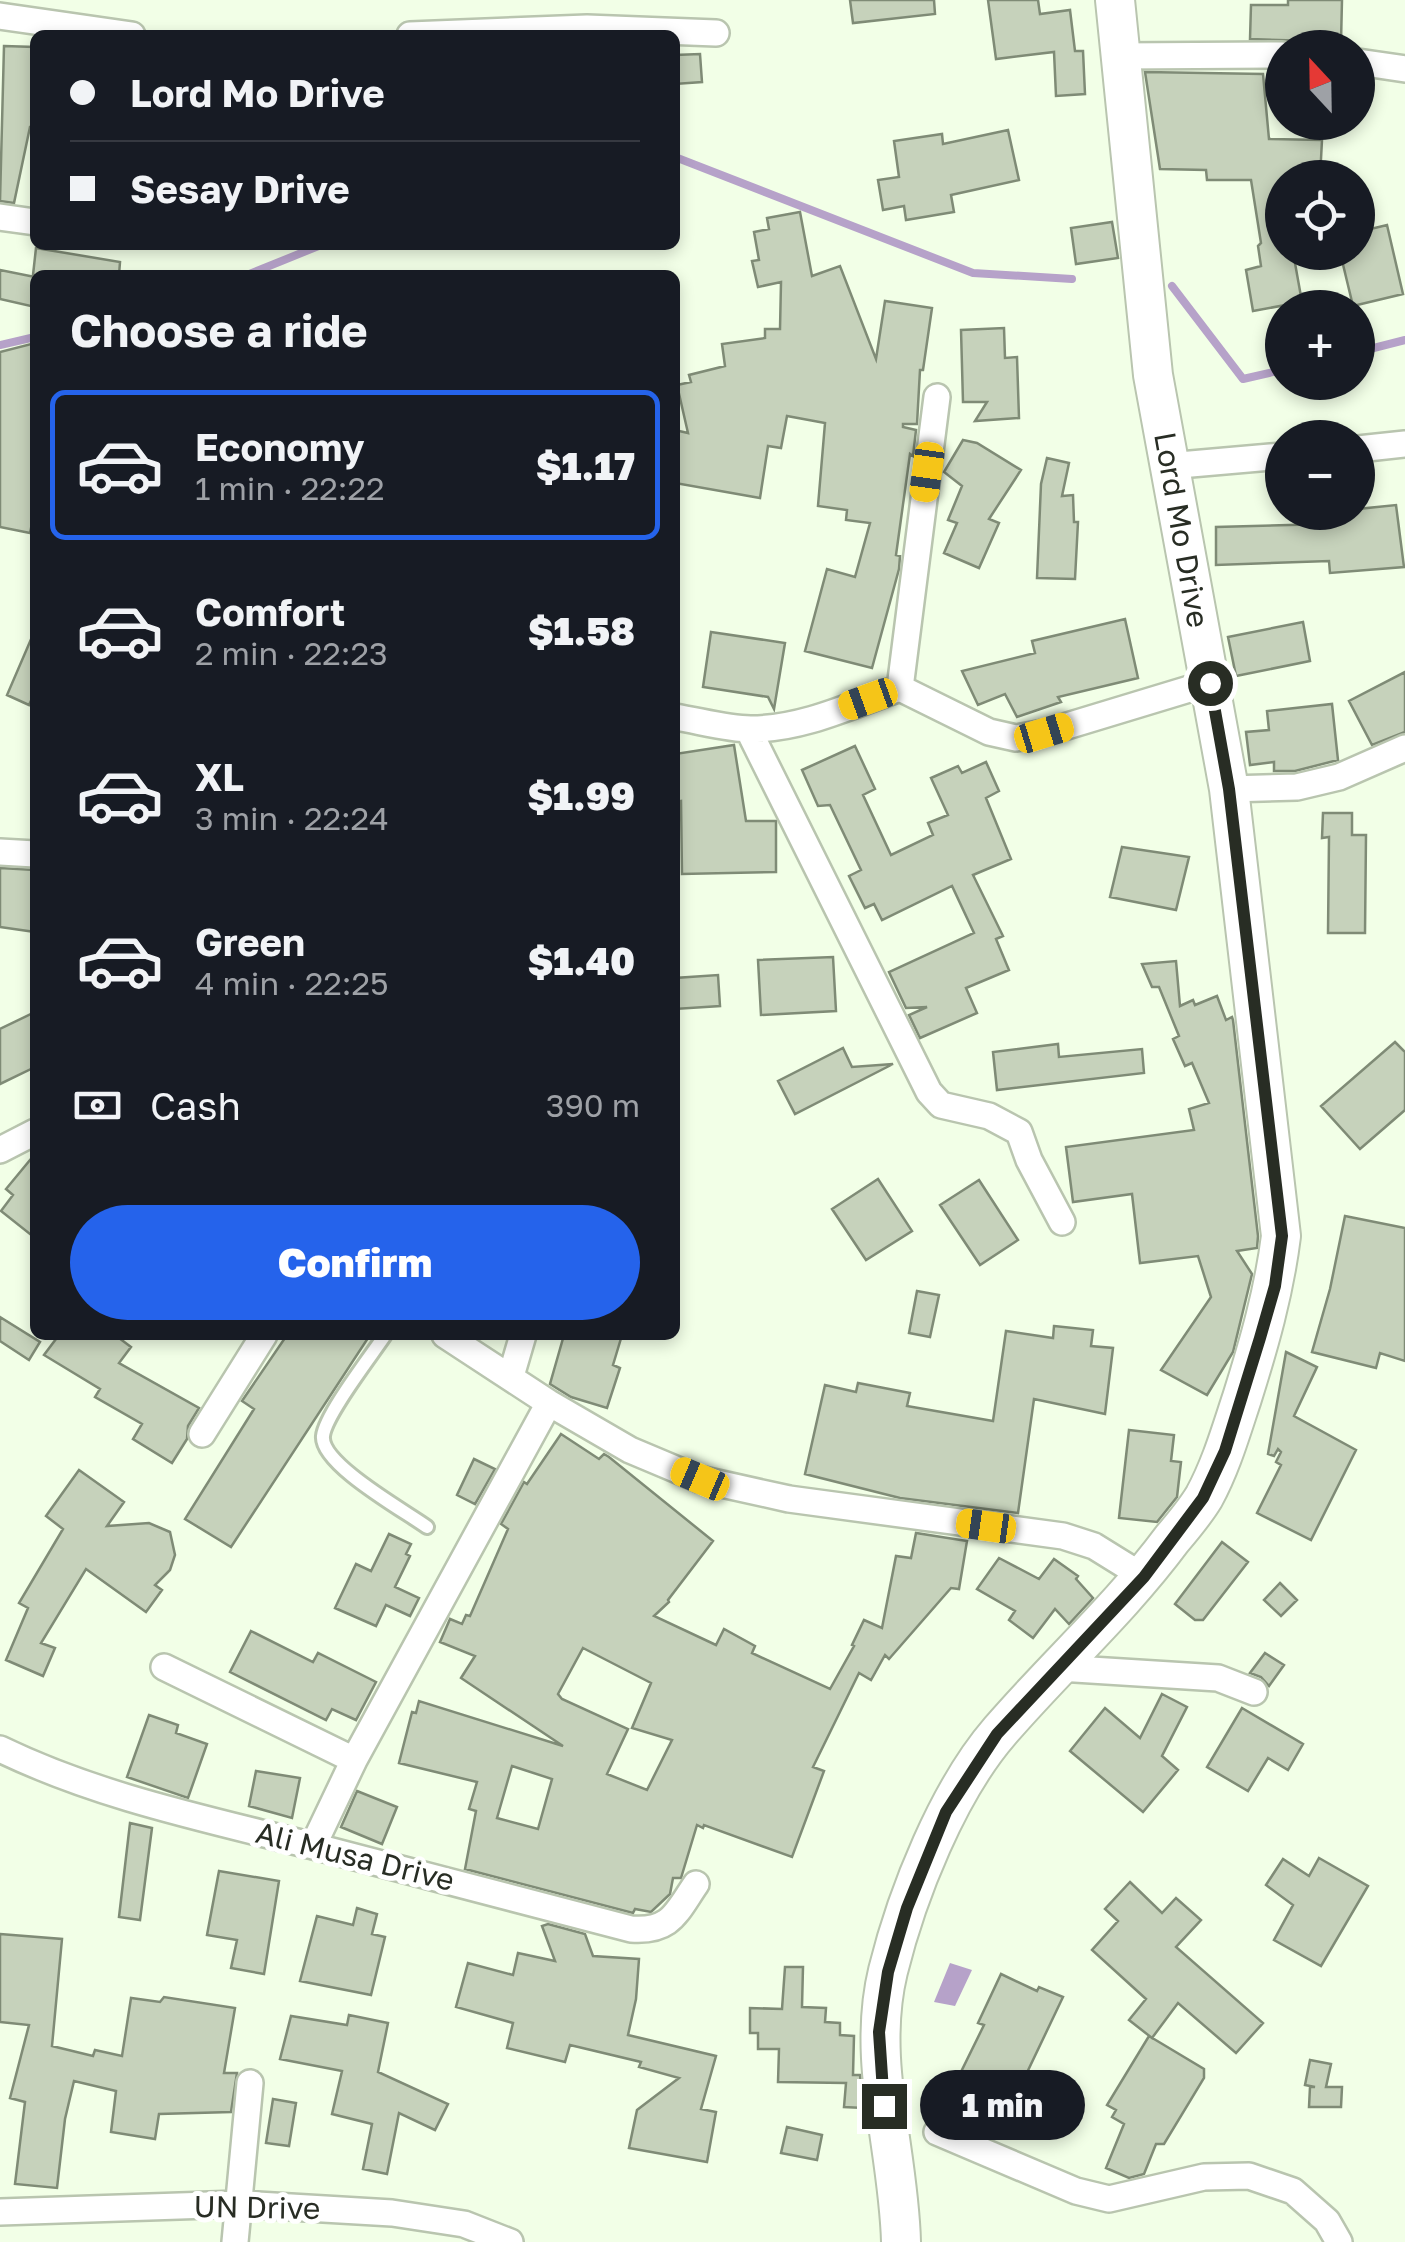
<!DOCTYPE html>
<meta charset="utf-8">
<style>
body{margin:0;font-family:"Golos Text",sans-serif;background:#20242c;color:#f1f3f6;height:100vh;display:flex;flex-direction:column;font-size:38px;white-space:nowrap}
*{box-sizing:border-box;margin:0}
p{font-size:32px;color:#9ea1a6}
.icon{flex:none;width:55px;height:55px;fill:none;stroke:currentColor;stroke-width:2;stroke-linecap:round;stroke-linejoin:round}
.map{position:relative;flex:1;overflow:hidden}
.drawer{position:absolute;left:30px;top:270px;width:650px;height:1070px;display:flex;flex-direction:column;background:#171b24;border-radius:15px;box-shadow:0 5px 15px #0003}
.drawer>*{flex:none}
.guide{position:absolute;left:30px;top:30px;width:650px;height:220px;border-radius:15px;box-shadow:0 5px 15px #0003;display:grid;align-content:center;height:220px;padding:0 40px;background:#171b24}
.needle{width:65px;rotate:338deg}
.fabs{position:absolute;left:1265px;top:30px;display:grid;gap:20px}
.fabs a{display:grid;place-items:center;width:110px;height:110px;border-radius:50%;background:#171b24;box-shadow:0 5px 15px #0003;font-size:50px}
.end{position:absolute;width:45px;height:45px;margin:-22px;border:12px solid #282d24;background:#fff;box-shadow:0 0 0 5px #fff}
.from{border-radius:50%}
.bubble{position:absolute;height:70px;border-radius:35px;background:#171b24;box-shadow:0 5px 15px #0003;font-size:32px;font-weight:800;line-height:70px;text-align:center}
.car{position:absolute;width:30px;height:60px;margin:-30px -15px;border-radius:12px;box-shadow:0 0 8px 2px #0007;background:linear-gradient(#f5c518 24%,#345 0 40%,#f5c518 0 76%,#345 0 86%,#f5c518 0)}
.guide b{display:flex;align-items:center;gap:35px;height:95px;font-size:38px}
.guide b+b{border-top:2px solid #363941}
.guide i{width:25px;height:25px;background:#f1f3f6}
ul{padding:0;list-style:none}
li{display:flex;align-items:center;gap:30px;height:150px;margin:0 20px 15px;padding:0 20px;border:5px solid transparent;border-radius:15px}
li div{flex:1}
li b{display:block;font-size:38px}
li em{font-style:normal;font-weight:800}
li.current{border-color:#2563eb}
li>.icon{width:90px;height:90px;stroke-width:1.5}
h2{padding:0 40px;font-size:45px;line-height:120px}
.pay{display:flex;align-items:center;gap:25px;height:110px;padding:0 40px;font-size:38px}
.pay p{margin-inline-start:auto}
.button{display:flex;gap:20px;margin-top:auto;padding:20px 40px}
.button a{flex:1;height:115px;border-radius:60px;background:#2563eb;color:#fff;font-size:40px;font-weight:800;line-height:115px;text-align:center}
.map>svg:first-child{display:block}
</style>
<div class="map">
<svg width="1405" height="2242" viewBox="0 0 1405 2242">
<rect width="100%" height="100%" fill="#f2ffe7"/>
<path fill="#b6a2c9" d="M 950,1963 L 972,1970 L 955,2006 L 934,2002 Z"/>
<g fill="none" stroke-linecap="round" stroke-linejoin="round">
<path stroke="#b6a2c9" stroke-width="8" d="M 675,157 L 973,273 L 1072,279
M 247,275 L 321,245
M 1172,286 L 1243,379 L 1282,370
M 0,345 L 35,337
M 1358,352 L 1405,340"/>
</g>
<path fill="#c6d2bb" stroke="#7f8b76" stroke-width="2.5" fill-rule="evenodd" d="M 850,0 L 934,0 L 935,14 L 853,23 Z
M 988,0 L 1038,0 L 1040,14 L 1070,10 L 1075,51 L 1083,51 L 1085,94 L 1056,96 L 1054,52 L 996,59 Z
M 1288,0 L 1342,0 L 1341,42 L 1250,39 L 1251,5 L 1288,5 Z
M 4,46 L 35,47 L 35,127 L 30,127 L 14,203 L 0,201 Z
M 700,54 L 702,82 L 675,84 L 675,55 Z
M 1145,72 L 1263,74 L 1269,139 L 1322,140 L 1320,178 L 1282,178 L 1282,252 L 1293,252 L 1302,302 L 1253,311 L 1246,270 L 1261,266 L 1258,246 L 1261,243 L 1251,180 L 1207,180 L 1206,170 L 1160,169 Z
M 1008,130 L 1019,180 L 951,195 L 954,212 L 906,220 L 904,206 L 883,210 L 878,180 L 899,177 L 894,141 L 942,134 L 943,144 Z
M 800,212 L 812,276 L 840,266 L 876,359 L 885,301 L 932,308 L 923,370 L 920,370 L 917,424 L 903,424 L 903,427 L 916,430 L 913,456 L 910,454 L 896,555 L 900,556 L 899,569 L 872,668 L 805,651 L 827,569 L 855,577 L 870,523 L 846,520 L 847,510 L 818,506 L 825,423 L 787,416 L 781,448 L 768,446 L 760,498 L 675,483 L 675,430 L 688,433 L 677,385 L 691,382 L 689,375 L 725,366 L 722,344 L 765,338 L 765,329 L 780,329 L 781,282 L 758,287 L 752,261 L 759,260 L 754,232 L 769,229 L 767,218 Z
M 1112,222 L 1118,258 L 1076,264 L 1071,228 Z
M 1387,225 L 1403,294 L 1353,306 L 1340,252 L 1358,252 L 1358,232 Z
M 36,248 L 120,262 L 119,275 L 33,275 Z
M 0,270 L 35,277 L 35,307 L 0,299 Z
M 1004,328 L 1005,358 L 1017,357 L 1019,418 L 975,421 L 987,402 L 963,402 L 961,330 Z
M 35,343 L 35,509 L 30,533 L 0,527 L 0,352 Z
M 963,440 L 977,443 L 1021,470 L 989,519 L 999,523 L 979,568 L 944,553 L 957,523 L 948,520 L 962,486 L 944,472 Z
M 1047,458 L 1069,463 L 1062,496 L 1073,495 L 1074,522 L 1078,522 L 1075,579 L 1037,578 L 1041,484 Z
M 1396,505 L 1404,567 L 1330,573 L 1329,561 L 1216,565 L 1216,527 L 1326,524 L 1325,512 L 1358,512 L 1358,509 Z
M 1125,619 L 1138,678 L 1058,697 L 1061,702 L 1017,717 L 1005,694 L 978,705 L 962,671 L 1035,653 L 1032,641 Z
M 1303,622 L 1310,661 L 1236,676 L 1228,637 Z
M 35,630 L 35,692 L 29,705 L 7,695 Z
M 711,632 L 785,643 L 774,709 L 768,697 L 703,687 Z
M 1405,672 L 1405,732 L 1372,745 L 1349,701 Z
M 1332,704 L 1338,760 L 1295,771 L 1274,771 L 1274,762 L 1250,765 L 1246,732 L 1269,730 L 1267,711 Z
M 734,745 L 746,821 L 776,821 L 776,872 L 682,874 L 681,801 L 675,802 L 675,754 Z
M 855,746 L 875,789 L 863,795 L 891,855 L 933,835 L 928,823 L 948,815 L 931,778 L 958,766 L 962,773 L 986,762 L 999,791 L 986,798 L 1011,859 L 973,875 L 1003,936 L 996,939 L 1009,970 L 966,988 L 977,1013 L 920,1038 L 909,1015 L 927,1007 L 906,1008 L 889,972 L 974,933 L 952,886 L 882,920 L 874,904 L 865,908 L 849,876 L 861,870 L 830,805 L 818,806 L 802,770 Z
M 1323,813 L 1352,813 L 1352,835 L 1366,835 L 1365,933 L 1328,933 L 1329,837 L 1322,838 Z
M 1122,847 L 1189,857 L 1176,910 L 1110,897 Z
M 0,868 L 35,870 L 35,932 L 0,927 Z
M 833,957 L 836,1011 L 761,1015 L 758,960 Z
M 1176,961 L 1180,1006 L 1193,1000 L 1195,1005 L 1217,996 L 1226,1020 L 1232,1017 L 1233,1020 L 1258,1236 L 1257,1248 L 1237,1251 L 1252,1274 L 1233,1352 L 1207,1395 L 1161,1370 L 1211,1297 L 1198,1256 L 1140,1263 L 1132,1194 L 1073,1202 L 1066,1147 L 1194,1130 L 1189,1109 L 1209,1103 L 1192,1063 L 1185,1066 L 1173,1039 L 1179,1036 L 1159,987 L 1152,987 L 1142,964 Z
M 718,975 L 720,1006 L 675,1009 L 675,978 Z
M 35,1012 L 35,1067 L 0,1084 L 0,1029 Z
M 1395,1042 L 1405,1052 L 1405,1110 L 1360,1149 L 1321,1106 Z
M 1058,1044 L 1059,1057 L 1142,1049 L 1144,1073 L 997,1090 L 993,1052 Z
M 843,1048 L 852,1067 L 893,1064 L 795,1114 L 778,1081 Z
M 35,1154 L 35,1238 L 1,1211 L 13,1195 L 6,1189 Z
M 878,1179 L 912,1231 L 866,1260 L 832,1209 Z
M 979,1180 L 1018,1240 L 980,1265 L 940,1205 Z
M 1345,1216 L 1405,1228 L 1405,1361 L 1380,1353 L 1376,1368 L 1312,1352 L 1330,1289 Z
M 917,1291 L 939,1295 L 930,1337 L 909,1333 Z
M 0,1317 L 40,1342 L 29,1360 L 0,1341 Z
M 1054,1326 L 1093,1330 L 1091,1346 L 1113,1348 L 1105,1414 L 1034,1399 L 1018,1513 L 900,1498 L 805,1474 L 825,1385 L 856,1392 L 858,1383 L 910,1393 L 907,1406 L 993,1421 L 1006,1331 L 1053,1338 Z
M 59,1335 L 115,1335 L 131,1347 L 119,1363 L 199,1408 L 188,1426 L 187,1439 L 172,1463 L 133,1439 L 142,1424 L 95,1397 L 100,1389 L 44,1355 Z
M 287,1335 L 370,1335 L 231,1547 L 185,1519 L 254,1409 L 242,1401 Z
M 564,1335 L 622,1335 L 613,1365 L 620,1368 L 607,1408 L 571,1397 L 550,1384 Z
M 1286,1352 L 1317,1367 L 1294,1416 L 1356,1450 L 1311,1540 L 1257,1513 L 1281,1465 L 1276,1462 L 1281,1452 L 1278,1449 L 1274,1456 L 1268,1454 Z
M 1129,1430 L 1174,1435 L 1171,1461 L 1181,1462 L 1177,1497 L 1157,1522 L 1119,1518 Z
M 561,1434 L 599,1459 L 604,1454 L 609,1457 L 713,1541 L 668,1600 L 669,1602 L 654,1616 L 716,1645 L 724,1629 L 755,1646 L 752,1653 L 830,1689 L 854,1646 L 852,1645 L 864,1620 L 882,1628 L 896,1556 L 911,1558 L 916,1533 L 967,1541 L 959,1589 L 951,1588 L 889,1659 L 885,1655 L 871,1680 L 859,1673 L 813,1767 L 824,1771 L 792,1857 L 704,1825 L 703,1828 L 697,1825 L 681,1878 L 673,1878 L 670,1894 L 651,1912 L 635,1909 L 633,1913 L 465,1869 L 476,1811 L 469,1809 L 477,1782 L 399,1763 L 412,1712 L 416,1713 L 419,1701 L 563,1746 L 461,1678 L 475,1656 L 440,1642 L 450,1619 L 462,1624 L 466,1615 L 470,1616 L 508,1529 L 501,1524 L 524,1482 L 527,1484 ZM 583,1648 L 651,1683 L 632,1728 L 672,1740 L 647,1790 L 607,1774 L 628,1729 L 562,1699 L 558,1694 ZM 512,1766 L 552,1779 L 538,1829 L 497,1818 Z
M 474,1459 L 495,1469 L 475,1504 L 457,1495 Z
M 79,1470 L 124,1502 L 107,1526 L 149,1523 L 170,1532 L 175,1555 L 170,1570 L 155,1585 L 162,1590 L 146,1612 L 86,1569 L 41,1643 L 55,1648 L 43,1676 L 6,1660 L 28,1608 L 19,1603 L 63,1529 L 46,1516 Z
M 389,1534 L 411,1544 L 406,1554 L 410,1556 L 395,1587 L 419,1598 L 410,1616 L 386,1605 L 376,1626 L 335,1608 L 356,1564 L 371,1571 Z
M 1222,1542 L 1248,1562 L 1203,1620 L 1195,1620 L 1175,1604 Z
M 999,1558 L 1039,1579 L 1054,1559 L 1078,1576 L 1076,1579 L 1093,1598 L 1069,1624 L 1055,1609 L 1033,1638 L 1009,1620 L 1015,1611 L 977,1589 Z
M 1280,1583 L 1297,1600 L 1281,1616 L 1264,1600 Z
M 251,1631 L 313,1662 L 318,1653 L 376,1682 L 356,1720 L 332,1709 L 326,1720 L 230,1672 Z
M 1265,1653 L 1284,1665 L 1269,1686 L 1261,1677 L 1250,1673 Z
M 1162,1694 L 1187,1707 L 1162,1756 L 1178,1770 L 1143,1812 L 1070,1751 L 1105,1708 L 1140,1738 Z
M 1242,1708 L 1303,1744 L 1288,1770 L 1268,1758 L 1248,1791 L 1207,1767 Z
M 149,1715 L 178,1725 L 176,1733 L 207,1744 L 188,1798 L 127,1777 Z
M 256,1771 L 300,1778 L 292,1818 L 249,1806 Z
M 357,1791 L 397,1807 L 382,1844 L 341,1827 Z
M 130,1823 L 152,1828 L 140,1920 L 119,1917 Z
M 1319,1858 L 1368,1886 L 1321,1966 L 1274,1940 L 1293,1905 L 1266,1885 L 1283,1859 L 1309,1876 Z
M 219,1871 L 279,1881 L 264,1974 L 231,1968 L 237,1940 L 207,1935 Z
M 1130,1882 L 1162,1913 L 1176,1898 L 1201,1920 L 1176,1947 L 1263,2023 L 1236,2053 L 1178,2003 L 1152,2038 L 1129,2020 L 1146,1999 L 1092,1950 L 1118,1921 L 1105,1909 Z
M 357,1908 L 377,1914 L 372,1934 L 385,1937 L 371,1995 L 300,1981 L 317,1916 L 353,1925 Z
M 548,1924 L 585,1934 L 593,1956 L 639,1959 L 636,1999 L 628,2035 L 716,2056 L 701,2109 L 716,2112 L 707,2162 L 629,2148 L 637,2110 L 679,2078 L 639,2067 L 641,2062 L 570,2045 L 565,2062 L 507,2048 L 513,2023 L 456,2007 L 468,1963 L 513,1975 L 518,1953 L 555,1961 L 542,1926 Z
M 0,1934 L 62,1939 L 52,2046 L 93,2056 L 95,2050 L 122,2056 L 131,1998 L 160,2002 L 164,1997 L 235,2008 L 224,2073 L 237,2073 L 231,2112 L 159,2114 L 155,2139 L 111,2132 L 116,2091 L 74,2081 L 65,2119 L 57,2188 L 15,2184 L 25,2102 L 10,2098 L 29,2025 L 0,2022 Z
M 785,1967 L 803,1967 L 802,2007 L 826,2008 L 825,2022 L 840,2023 L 840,2035 L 854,2036 L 853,2075 L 860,2075 L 863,2108 L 844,2107 L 846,2083 L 778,2082 L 779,2049 L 758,2049 L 758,2033 L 750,2033 L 750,2008 L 782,2009 Z
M 1001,1974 L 1037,1991 L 1039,1987 L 1063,1997 L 1023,2081 L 1031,2085 L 1021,2105 L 959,2076 L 984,2025 L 978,2023 Z
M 349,2015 L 388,2023 L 378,2072 L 448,2104 L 435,2130 L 399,2113 L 387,2174 L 363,2169 L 372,2124 L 332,2114 L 342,2071 L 280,2059 L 291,2016 L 347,2025 Z
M 1149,2036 L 1204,2069 L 1204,2078 L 1164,2144 L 1156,2144 L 1144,2174 L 1129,2178 L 1106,2168 L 1124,2124 L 1112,2117 L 1116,2110 L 1107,2105 Z
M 1310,2060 L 1331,2064 L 1326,2087 L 1342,2087 L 1341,2107 L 1309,2107 L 1310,2087 L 1315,2087 L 1305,2085 Z
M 273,2099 L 296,2103 L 289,2146 L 266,2143 Z
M 787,2127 L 822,2135 L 817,2160 L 781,2153 Z"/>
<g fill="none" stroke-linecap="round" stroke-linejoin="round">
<defs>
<path id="lane" d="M 385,1335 C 371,1356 325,1415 323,1436 C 320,1464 405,1511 427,1527"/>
<path id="street" d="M 0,16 L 132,35
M 410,35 L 587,28 L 716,33
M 1119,56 L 1282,55
M 1358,62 L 1405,69
M 0,217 L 35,222
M 1358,449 L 1405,444
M 1168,466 L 1282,456
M 900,688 L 937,397
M 675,717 C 700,721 727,729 751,729 C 803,729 852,705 900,688 L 989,732 L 1016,738 L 1044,733 L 1209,683
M 748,729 L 929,1092 L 941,1105 L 989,1116 L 1019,1132 L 1029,1160 L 1062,1222
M 1229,789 L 1297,787 L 1339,777 L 1405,748
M 0,852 L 35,854
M 0,1150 L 35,1132
M 445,1335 L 549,1403 L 630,1450 L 699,1479 L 789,1499 L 1063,1536 L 1094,1546 L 1144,1577
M 511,1376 L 523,1335
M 202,1434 L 264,1335
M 164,1667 L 354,1760
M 1059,1668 L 1218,1678 L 1254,1692
M 0,1749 C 99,1797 207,1819 313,1846 C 419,1873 525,1901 631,1929 C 671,1932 676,1913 696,1884
M 313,1846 L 354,1760 L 549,1403
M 937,2132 L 1076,2191 L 1109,2199 L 1204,2177 L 1249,2176 L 1293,2191 L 1327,2221 L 1339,2242
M 0,2212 L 239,2204 L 392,2213 L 464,2224 L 510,2242
M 235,2242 L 250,2083"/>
<path id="secondary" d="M 901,2242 C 899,2151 866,2061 888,1971 C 907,1894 948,1791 1000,1731 C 1056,1666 1120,1609 1172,1539 C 1183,1526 1195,1512 1204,1497 C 1221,1466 1231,1431 1242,1398 C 1259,1344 1274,1292 1281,1236 L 1229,789 L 1153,375 L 1115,0"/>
</defs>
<use href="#lane" stroke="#b9c5af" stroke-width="18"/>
<use href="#street" stroke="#b9c5af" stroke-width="30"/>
<use href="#secondary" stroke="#b9c5af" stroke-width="42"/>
<use href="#lane" stroke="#fff" stroke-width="12"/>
<use href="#street" stroke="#fff" stroke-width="25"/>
<use href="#secondary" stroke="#fff" stroke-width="38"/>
</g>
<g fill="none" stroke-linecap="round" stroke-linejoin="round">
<path stroke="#282d24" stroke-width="12" d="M 884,2106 L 879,2032 L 888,1972 L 907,1908 L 946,1812 L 997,1734 L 1144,1577 L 1203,1498 L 1225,1451 L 1260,1338 L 1275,1286 L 1282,1236 L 1229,789 L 1210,683"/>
</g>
<g text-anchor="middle" stroke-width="10" stroke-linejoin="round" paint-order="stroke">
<g font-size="30" fill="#282d24" stroke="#fff">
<text transform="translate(1181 530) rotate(80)" y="10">Lord Mo Drive</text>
<text transform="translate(355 1857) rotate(14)" y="10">Ali Musa Drive</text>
<text transform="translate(257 2208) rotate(1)" y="10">UN Drive</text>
</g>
</g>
</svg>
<div class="fabs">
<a><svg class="needle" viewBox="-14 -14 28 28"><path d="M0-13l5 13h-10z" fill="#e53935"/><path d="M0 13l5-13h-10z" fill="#9ea1a6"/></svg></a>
<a><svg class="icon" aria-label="locate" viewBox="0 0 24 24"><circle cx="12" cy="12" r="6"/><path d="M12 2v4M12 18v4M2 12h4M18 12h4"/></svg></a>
<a>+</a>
<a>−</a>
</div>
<i class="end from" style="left:1210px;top:683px"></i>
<i class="end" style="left:884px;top:2106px"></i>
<div class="bubble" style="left:920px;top:2070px;width:165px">1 min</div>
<i class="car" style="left:927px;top:472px;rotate:188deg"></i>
<i class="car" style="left:868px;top:699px;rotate:250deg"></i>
<i class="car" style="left:1044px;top:733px;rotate:73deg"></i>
<i class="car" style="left:700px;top:1479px;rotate:293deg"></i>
<i class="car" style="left:986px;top:1526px;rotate:278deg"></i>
<div class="guide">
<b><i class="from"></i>Lord Mo Drive</b>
<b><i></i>Sesay Drive</b>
</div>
<section class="drawer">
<h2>Choose a ride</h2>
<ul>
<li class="current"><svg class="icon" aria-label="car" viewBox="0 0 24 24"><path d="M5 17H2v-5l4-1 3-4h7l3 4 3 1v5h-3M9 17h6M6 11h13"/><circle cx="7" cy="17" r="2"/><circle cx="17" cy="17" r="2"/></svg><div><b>Economy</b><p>1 min · 22:22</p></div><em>$1.17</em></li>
<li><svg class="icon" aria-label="car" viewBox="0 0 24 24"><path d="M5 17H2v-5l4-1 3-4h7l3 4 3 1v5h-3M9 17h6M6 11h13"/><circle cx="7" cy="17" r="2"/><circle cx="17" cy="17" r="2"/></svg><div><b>Comfort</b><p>2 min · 22:23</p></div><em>$1.58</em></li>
<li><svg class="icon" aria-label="car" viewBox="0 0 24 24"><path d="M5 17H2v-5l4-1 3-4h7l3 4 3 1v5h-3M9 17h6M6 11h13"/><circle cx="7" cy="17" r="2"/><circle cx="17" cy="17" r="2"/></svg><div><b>XL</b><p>3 min · 22:24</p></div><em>$1.99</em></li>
<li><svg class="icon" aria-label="car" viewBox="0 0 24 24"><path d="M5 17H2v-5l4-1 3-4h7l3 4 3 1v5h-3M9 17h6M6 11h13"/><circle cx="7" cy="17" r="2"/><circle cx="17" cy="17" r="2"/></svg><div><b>Green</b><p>4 min · 22:25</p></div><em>$1.40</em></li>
</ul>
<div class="pay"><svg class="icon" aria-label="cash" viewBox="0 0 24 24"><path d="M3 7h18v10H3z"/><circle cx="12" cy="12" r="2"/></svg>Cash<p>390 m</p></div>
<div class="button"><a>Confirm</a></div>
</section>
</div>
